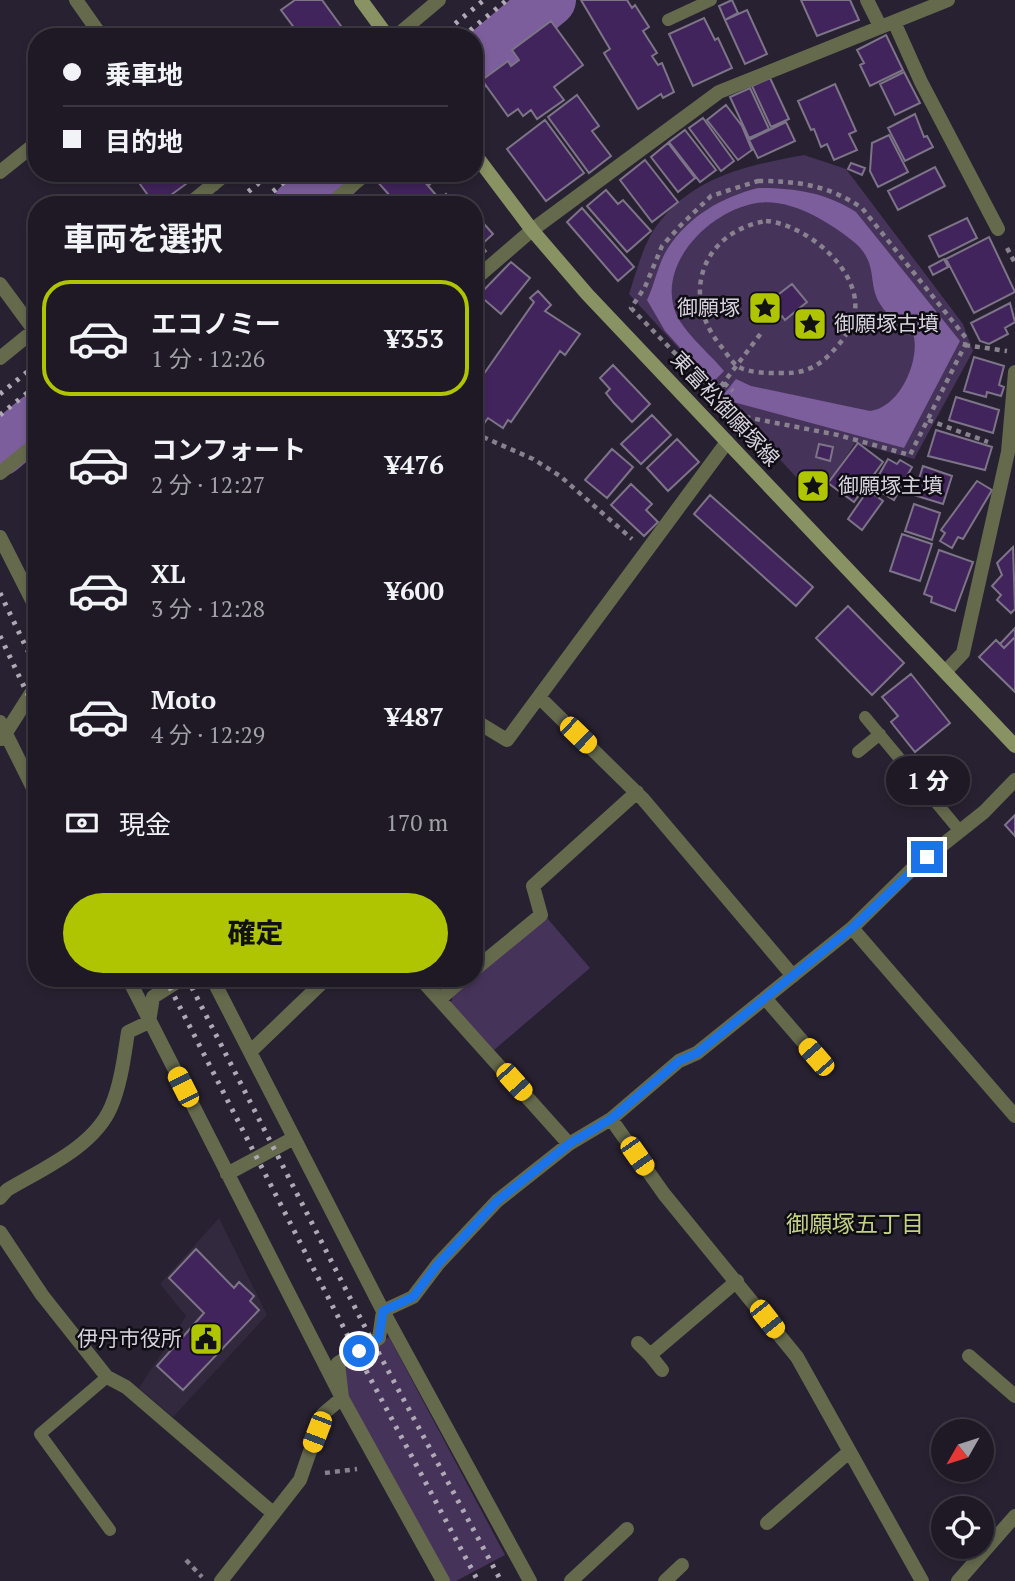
<!DOCTYPE html>
<html lang="ja">
<meta charset="utf-8">
<style>
body{margin:0;font-family:"PT Serif","Noto Sans JP",serif;background:#2b2632;color:#f1f3f6;height:100vh;display:flex;flex-direction:column;font-size:26px;white-space:nowrap}
*{box-sizing:border-box;margin:0}
p{font-size:23px;color:#a1a0a7}
.icon{flex:none;width:38px;height:38px;fill:none;stroke:currentColor;stroke-width:2;stroke-linecap:round;stroke-linejoin:round}
.map{position:relative;flex:1;overflow:hidden}
.drawer{position:absolute;left:28px;top:196px;width:455px;height:791px;display:flex;flex-direction:column;background:#1e1925;border-radius:28px;box-shadow:0 4px 10px #0003,0 0 0 2px #3c3842}
.drawer>*{flex:none}
.hud{position:absolute;left:28px;top:28px;width:455px;height:154px;border-radius:28px;box-shadow:0 4px 10px #0003,0 0 0 2px #3c3842;display:grid;align-content:center;height:154px;padding:0 35px;background:#1e1925}
.needle{width:46px;rotate:231deg}
.tools{position:absolute;left:931px;top:1419px;display:grid;gap:14px}
.tools a{display:grid;place-items:center;width:63px;height:63px;border-radius:50%;background:#1e1925;box-shadow:0 4px 10px #0003,0 0 0 2px #3c3842;font-size:35px}
.end{position:absolute;width:32px;height:32px;margin:-16px;border:9px solid #1a73e8;background:#fff;box-shadow:0 0 0 4px #fff}
.from{border-radius:50%}
.bubble{position:absolute;height:49px;border-radius:24px;background:#1e1925;box-shadow:0 4px 10px #0003,0 0 0 2px #3c3842;font-size:23px;font-weight:800;line-height:49px;text-align:center}
.car{position:absolute;width:21px;height:42px;margin:-21px -10px;border-radius:9px;box-shadow:0 0 5px 2px #0007;background:linear-gradient(#f5c518 24%,#345 0 40%,#f5c518 0 76%,#345 0 86%,#f5c518 0)}
.hud b{display:flex;align-items:center;gap:24px;height:66px;font-size:26px}
.hud b+b{border-top:2px solid #3c3842}
.hud i{width:18px;height:18px;background:#f1f3f6}
ul{padding:0;list-style:none}
li{display:flex;align-items:center;gap:21px;height:116px;margin:0 14px 10px;padding:0 21px;border:4px solid transparent;border-radius:28px}
li div{flex:1}
li b{display:block;font-size:26px}
li em{font-style:normal;font-weight:800}
li.current{border-color:#b0c501}
li>.icon{width:63px;height:63px;stroke-width:1.5}
h2{padding:0 35px;font-size:32px;line-height:84px}
.pay{display:flex;align-items:center;gap:18px;height:77px;padding:0 35px;font-size:26px}
.pay p{margin-inline-start:auto}
.action{display:flex;gap:14px;margin-top:auto;padding:14px 35px}
.action a{flex:1;height:80px;border-radius:42px;background:#b0c501;color:#111;font-size:28px;font-weight:800;line-height:80px;text-align:center}
.map>svg:first-child{display:block}
</style>
<div class="map">
<svg width="1015" height="1581" viewBox="0 0 1015 1581">
<rect width="100%" height="100%" fill="#282131"/>
<path fill="#33293e" d="M 219,1218 L 267,1315 L 173,1417 L 139,1388 L 186,1316 L 160,1284 Z"/>
<path fill="#46335a" d="M 804,155 L 846,169 L 963,324 L 973,351 L 914,459 L 855,443 L 817,500 L 629,294 C 637,270 644,240 661,220 C 698,175 750,165 804,155 Z
M 547,918 L 590,968 L 494,1050 L 451,1003 L 453,996 Z
M 389,1337 L 505,1555 L 456,1581 L 448,1581 L 345,1396 L 342,1366 Z"/>
<path fill="#7b5e9b" d="M 758,188 C 794,188 825,192 856,212 L 960,341 L 904,448 L 733,402 L 724,394 L 736,379 L 751,386 L 870,411 C 899,408 919,363 914,337 C 904,324 888,318 880,304 C 867,283 879,263 854,242 C 829,222 791,198 757,203 C 713,210 663,257 673,304 C 677,328 709,352 724,371 L 712,383 L 665,331 L 647,300 C 655,284 658,263 668,248 C 689,216 722,197 758,188 Z"/>
<g fill="none" stroke-linecap="round" stroke-linejoin="round">
<path stroke="#7b5e9b" stroke-width="52" d="M 474,64 L 550,0
M 299,205 L 338,173
M 0,450 L 37,419"/>
</g>
<path fill="#41245c" stroke="#7c7487" stroke-width="2" d="M 295,0 L 322,0 L 349,37 L 301,37 L 281,10 Z
M 581,0 L 627,0 L 632,8 L 635,5 L 649,27 L 643,31 L 657,53 L 652,56 L 658,65 L 662,63 L 674,92 L 663,98 L 661,94 L 638,109 L 604,53 L 610,49 Z
M 732,0 L 738,13 L 725,20 L 719,6 Z
M 801,0 L 850,0 L 859,20 L 817,36 Z
M 747,10 L 767,54 L 745,64 L 725,20 Z
M 704,18 L 715,40 L 718,38 L 732,68 L 693,86 L 669,34 Z
M 551,21 L 583,65 L 554,87 L 564,100 L 537,119 L 531,110 L 523,116 L 518,109 L 508,116 L 482,80 L 508,61 L 511,66 L 519,60 L 512,50 Z
M 886,35 L 903,70 L 870,86 L 860,65 L 864,63 L 857,50 Z
M 904,72 L 920,103 L 895,115 L 880,84 Z
M 770,78 L 789,119 L 771,127 L 752,86 Z
M 835,84 L 856,131 L 849,134 L 857,150 L 834,160 L 827,144 L 821,147 L 814,129 L 811,130 L 798,101 Z
M 750,88 L 769,129 L 749,138 L 730,97 Z
M 577,95 L 599,126 L 592,131 L 611,156 L 589,173 L 548,117 Z
M 726,105 L 742,126 L 752,150 L 738,160 L 707,120 Z
M 915,114 L 924,137 L 927,136 L 933,147 L 905,161 L 888,128 Z
M 703,118 L 734,161 L 721,171 L 689,128 Z
M 545,120 L 584,173 L 546,201 L 507,149 Z
M 786,122 L 795,141 L 758,158 L 749,140 Z
M 685,130 L 716,170 L 700,182 L 669,142 Z
M 889,135 L 908,172 L 878,187 L 870,171 L 872,143 Z
M 668,143 L 695,178 L 678,192 L 651,157 Z
M 645,160 L 678,202 L 652,222 L 620,180 Z
M 851,163 L 865,168 L 862,175 L 848,169 Z
M 935,167 L 945,186 L 898,210 L 888,191 Z
M 132,173 L 187,173 L 189,175 L 186,184 L 160,203 L 154,196 L 150,198 Z
M 384,173 L 417,173 L 436,195 L 425,205 L 398,205 L 376,180 Z
M 419,173 L 442,173 L 429,185 Z
M 606,190 L 618,204 L 623,200 L 651,231 L 627,252 L 587,206 Z
M 446,194 L 455,205 L 432,205 Z
M 582,208 L 634,267 L 618,281 L 567,222 Z
M 477,216 L 493,234 L 481,245 L 486,251 L 474,261 L 474,219 Z
M 967,218 L 977,238 L 939,257 L 929,236 Z
M 989,237 L 1015,292 L 974,313 L 946,259 Z
M 944,259 L 948,267 L 933,275 L 929,267 Z
M 511,262 L 530,278 L 501,314 L 479,295 Z
M 792,284 L 807,302 L 785,320 L 782,316 L 779,319 L 770,308 L 773,305 L 770,301 Z
M 538,291 L 551,305 L 545,311 L 580,334 L 565,355 L 560,351 L 511,422 L 508,420 L 503,428 L 488,418 L 483,425 L 474,419 L 474,388 L 534,302 L 530,298 Z
M 1010,303 L 1015,322 L 1005,328 L 1008,334 L 989,344 L 980,341 L 971,323 Z
M 474,345 L 483,350 L 474,363 Z
M 974,357 L 1004,366 L 999,385 L 1004,387 L 1001,396 L 987,392 L 986,397 L 964,391 Z
M 613,365 L 650,404 L 632,422 L 614,403 L 606,393 L 610,389 L 600,378 Z
M 956,397 L 999,410 L 993,433 L 949,420 Z
M 652,415 L 671,435 L 641,464 L 621,444 Z
M 936,430 L 992,447 L 985,470 L 928,456 Z
M 677,439 L 699,462 L 668,491 L 647,468 Z
M 858,443 L 883,462 L 854,502 L 828,483 Z
M 819,444 L 833,447 L 830,461 L 816,457 Z
M 612,449 L 633,467 L 607,498 L 585,480 Z
M 888,459 L 897,464 L 900,460 L 912,467 L 894,500 L 872,487 Z
M 923,466 L 952,476 L 943,504 L 914,495 Z
M 977,481 L 992,490 L 963,539 L 958,537 L 952,548 L 940,541 L 945,533 L 941,530 Z
M 631,484 L 652,504 L 646,510 L 658,522 L 644,536 L 611,505 Z
M 868,490 L 883,501 L 862,530 L 848,519 Z
M 710,495 L 813,587 L 796,606 L 694,514 Z
M 914,504 L 940,513 L 932,540 L 905,531 Z
M 902,534 L 932,544 L 920,581 L 890,571 Z
M 1013,547 L 1015,609 L 1011,613 L 997,600 L 1001,595 L 992,586 L 1002,575 L 997,563 Z
M 939,550 L 973,562 L 955,611 L 931,602 L 932,597 L 924,594 Z
M 848,606 L 904,663 L 872,695 L 816,638 Z
M 1015,628 L 1015,637 L 1004,648 L 1000,644 Z
M 1015,637 L 1015,692 L 979,657 L 996,640 L 1004,648 Z
M 911,674 L 950,723 L 915,752 L 891,722 L 898,716 L 882,697 Z
M 1015,815 L 1015,836 L 1005,825 Z
M 196,1249 L 234,1288 L 239,1282 L 254,1296 L 250,1301 L 259,1310 L 183,1390 L 157,1366 L 204,1313 L 169,1278 Z"/>
<g fill="none" stroke-linecap="round" stroke-linejoin="round">
<path stroke="#88828f" stroke-width="4.5" stroke-dasharray="5 5" stroke-linecap="butt" d="M 758,181 C 797,181 828,185 862,208 L 966,338 L 965,345 L 910,455 L 838,435 L 735,415 L 631,308 L 645,287 L 662,246 L 681,225 L 711,196 Z
M 766,221 C 806,224 865,272 854,317 C 851,330 840,344 831,353 C 816,369 801,374 779,373 C 766,373 748,373 737,366 C 731,361 725,351 720,345 C 680,295 702,232 766,221 Z
M 1007,248 L 1015,263
M 965,345 L 1007,351
M 724,383 L 733,391
M 715,394 L 762,332
M 928,420 L 988,442
M 474,433 L 533,459 L 560,476 L 632,539
M 325,1473 L 357,1469
M 186,1560 L 202,1577"/>
<path stroke="#656a4d" stroke-width="12" d="M 668,20 L 711,0
M 865,717 L 959,830
M 858,752 L 880,734
M 107,1377 L 40,1434 L 110,1530"/>
<path stroke="#656a4d" stroke-width="14" d="M 76,0 L 102,37
M 867,0 L 880,26
M 895,24 L 921,82 L 998,229
M 395,37 L 439,0
M 0,172 L 30,148
M 204,173 L 213,185
M 188,205 L 227,173
M 329,205 L 367,173
M 474,280 L 532,230 L 719,92 L 948,0
M 0,284 L 34,330
M 0,358 L 37,328
M 0,473 L 37,443
M 0,537 L 37,610
M 945,672 L 963,653 L 1008,452 L 1015,372
M 539,697 L 643,799 L 793,976
M 474,720 L 507,740 L 727,442
M 0,722 L 37,796
M 2,739 L 37,684
M 852,928 L 1015,1116
M 474,970 L 541,915 L 533,886 L 637,792
M 128,978 L 342,1398 L 443,1581
M 212,978 L 383,1311 L 530,1581
M 420,978 L 569,1144
M 765,998 L 816,1057
M 440,999 L 464,978
M 250,1052 L 327,978
M 611,1119 L 664,1194 L 797,1357 L 922,1581
M 227,1174 L 294,1138
M 0,1198 L 7,1190 C 42,1169 94,1147 111,1107 C 121,1084 124,1057 128,1032 L 149,1022 L 153,997 L 183,978
M 0,1232 L 42,1295 L 107,1377 L 126,1387 L 273,1513
M 638,1343 L 650,1355
M 969,1356 L 1015,1396
M 662,1370 L 650,1355 L 737,1281
M 767,1523 L 849,1452
M 221,1581 L 300,1480 L 323,1414 L 342,1398 L 338,1363 L 379,1338 L 383,1311 L 413,1297 L 438,1264 L 497,1201 L 569,1144 L 611,1119 L 679,1061 L 697,1053 L 852,928 L 911,870 L 984,812 L 1015,780
M 571,1581 L 627,1529
M 665,1581 L 682,1565
M 958,1581 L 1015,1516"/>
<path stroke="#899262" stroke-width="14" d="M 361,0 L 388,37
M 474,153 L 532,230 L 587,294 L 1015,746"/>
<path stroke="#aea9b5" stroke-width="5" stroke-dasharray="3.5 7" stroke-linecap="butt" d="M 439,37 L 484,0
M 462,37 L 507,0
M 232,205 L 271,173
M 257,205 L 295,173
M 0,394 L 37,364
M 0,415 L 37,385
M 0,593 L 37,670
M 0,636 L 37,714
M 165,978 L 353,1346 L 478,1581
M 187,978 L 369,1335 L 501,1581"/>
</g>
<g fill="none" stroke-linecap="round" stroke-linejoin="round">
<path stroke="#1a73e8" stroke-width="9" d="M 359,1351 L 379,1338 L 383,1311 L 413,1297 L 438,1264 L 497,1201 L 569,1144 L 611,1119 L 679,1061 L 697,1053 L 852,928 L 927,857"/>
</g>
<defs>
<symbol id="sight-square" viewBox="-11 -11 22 22"><rect x="-9" y="-9" width="18" height="18" rx="4" fill="#b0c501" stroke="#0f0c13"/><path d="M0-6L1.8-2.2L6-1.7L2.9 1.2L3.7 5.4L0 3.3L-3.7 5.4L-2.9 1.2L-6-1.7L-1.8-2.2Z" fill="#111"/></symbol>
<symbol id="civic-square" viewBox="-11 -11 22 22"><rect x="-9" y="-9" width="18" height="18" rx="4" fill="#b0c501" stroke="#0f0c13"/><path d="M-.6-6.5H3V-4.5H.6V-3L4-1V1h2V6H-6V1h2V-1L-.6-3ZM-1.2 2.5V6h2.4V2.5Z" fill="#111"/></symbol>
</defs>
<g fill-rule="evenodd">
<use href="#sight-square" x="746" y="289" width="38" height="38"/>
<use href="#sight-square" x="791" y="305" width="38" height="38"/>
<use href="#sight-square" x="794" y="467" width="38" height="38"/>
<use href="#civic-square" x="187" y="1320" width="38" height="38"/>
</g>
<g text-anchor="middle" stroke-width="5" stroke-linejoin="round" paint-order="stroke">
<g font-size="21" fill="#d7d2dd" stroke="#0f0c13" text-anchor="end">
<text x="740" y="315">御願塚</text>
<text x="834" y="331" text-anchor="start">御願塚古墳</text>
<text x="838" y="493" text-anchor="start">御願塚主墳</text>
<text x="182" y="1346">伊丹市役所</text>
</g>
<g font-size="21" fill="#d7d2dd" stroke="#0f0c13">
<text transform="translate(725 409) rotate(47)" y="7">東富松御願塚線</text>
</g>
<g font-size="23" fill="#c3d185" stroke="#0f0c13">
<text x="855" y="1232">御願塚五丁目</text>
</g>
</g>
</svg>
<div class="tools">
<a><svg class="needle" viewBox="-14 -14 28 28"><path d="M0-13l5 13h-10z" fill="#e53935"/><path d="M0 13l5-13h-10z" fill="#a1a0a7"/></svg></a>
<a><svg class="icon" aria-label="locate" viewBox="0 0 24 24"><circle cx="12" cy="12" r="6"/><path d="M12 2v4M12 18v4M2 12h4M18 12h4"/></svg></a>
</div>
<i class="end from" style="left:359px;top:1351px"></i>
<i class="end" style="left:927px;top:857px"></i>
<div class="bubble" style="left:886px;top:756px;width:84px">1 分</div>
<i class="car" style="left:578px;top:735px;rotate:134deg"></i>
<i class="car" style="left:816px;top:1057px;rotate:319deg"></i>
<i class="car" style="left:514px;top:1082px;rotate:138deg"></i>
<i class="car" style="left:183px;top:1087px;rotate:333deg"></i>
<i class="car" style="left:637px;top:1156px;rotate:145deg"></i>
<i class="car" style="left:767px;top:1319px;rotate:142deg"></i>
<i class="car" style="left:317px;top:1432px;rotate:201deg"></i>
<div class="hud">
<b><i class="from"></i>乗車地</b>
<b><i></i>目的地</b>
</div>
<section class="drawer">
<h2>車両を選択</h2>
<ul>
<li class="current"><svg class="icon" aria-label="car" viewBox="0 0 24 24"><path d="M5 17H2v-5l4-1 3-4h7l3 4 3 1v5h-3M9 17h6M6 11h13"/><circle cx="7" cy="17" r="2"/><circle cx="17" cy="17" r="2"/></svg><div><b>エコノミー</b><p>1 分 · 12:26</p></div><em>¥353</em></li>
<li><svg class="icon" aria-label="car" viewBox="0 0 24 24"><path d="M5 17H2v-5l4-1 3-4h7l3 4 3 1v5h-3M9 17h6M6 11h13"/><circle cx="7" cy="17" r="2"/><circle cx="17" cy="17" r="2"/></svg><div><b>コンフォート</b><p>2 分 · 12:27</p></div><em>¥476</em></li>
<li><svg class="icon" aria-label="car" viewBox="0 0 24 24"><path d="M5 17H2v-5l4-1 3-4h7l3 4 3 1v5h-3M9 17h6M6 11h13"/><circle cx="7" cy="17" r="2"/><circle cx="17" cy="17" r="2"/></svg><div><b>XL</b><p>3 分 · 12:28</p></div><em>¥600</em></li>
<li><svg class="icon" aria-label="car" viewBox="0 0 24 24"><path d="M5 17H2v-5l4-1 3-4h7l3 4 3 1v5h-3M9 17h6M6 11h13"/><circle cx="7" cy="17" r="2"/><circle cx="17" cy="17" r="2"/></svg><div><b>Moto</b><p>4 分 · 12:29</p></div><em>¥487</em></li>
</ul>
<div class="pay"><svg class="icon" aria-label="cash" viewBox="0 0 24 24"><path d="M3 7h18v10H3z"/><circle cx="12" cy="12" r="2"/></svg>現金<p>170 m</p></div>
<div class="action"><a>確定</a></div>
</section>
</div>
